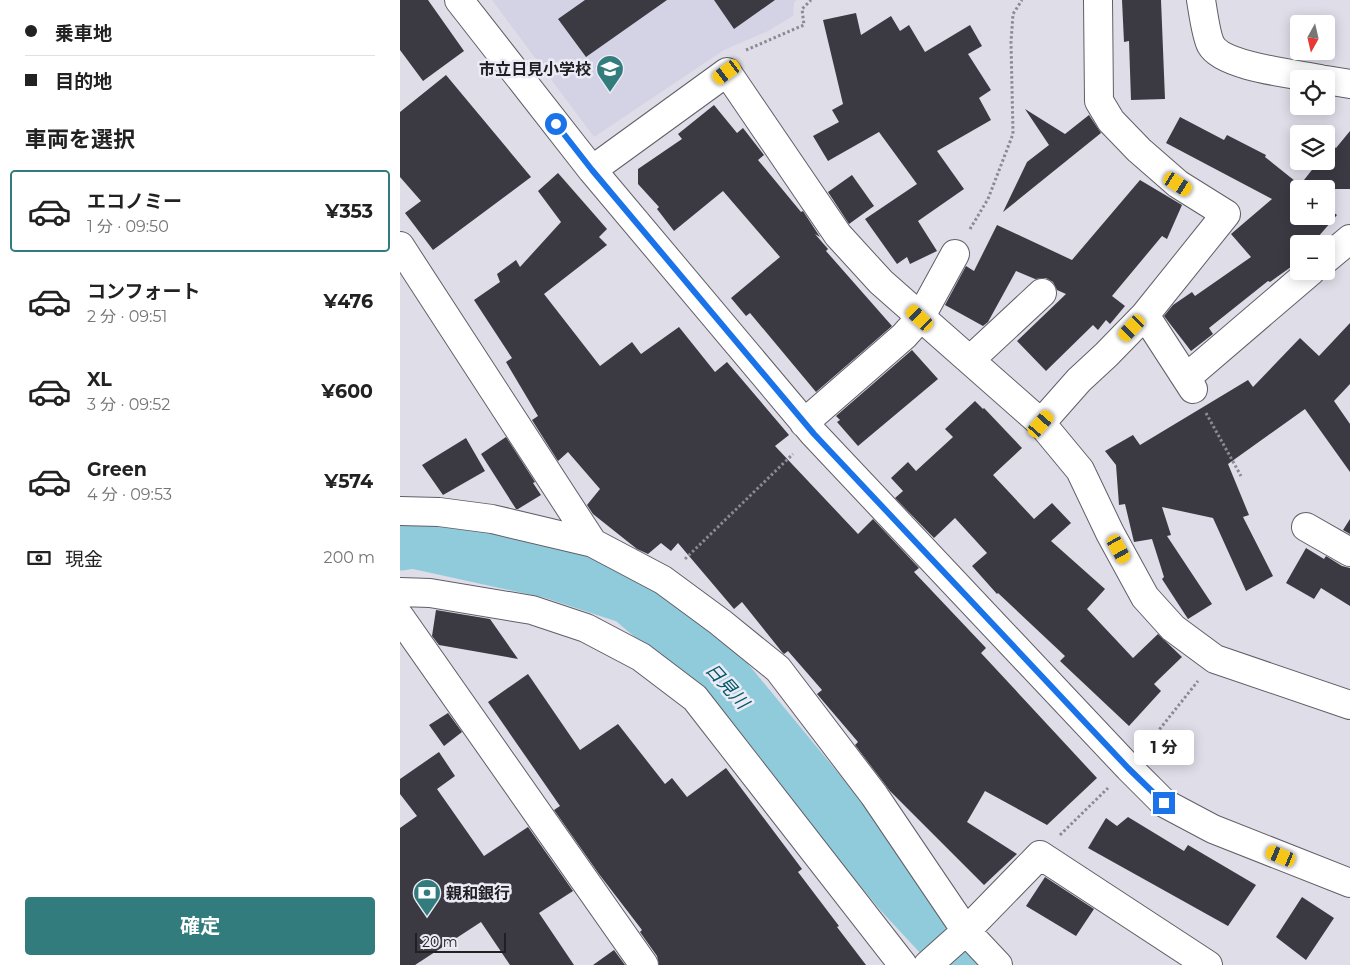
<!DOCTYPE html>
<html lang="ja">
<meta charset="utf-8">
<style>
body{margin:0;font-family:Montserrat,"Noto Sans JP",sans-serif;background:#f6f6f6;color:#222;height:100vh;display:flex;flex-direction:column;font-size:19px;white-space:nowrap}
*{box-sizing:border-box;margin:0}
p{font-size:16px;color:#767676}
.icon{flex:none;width:28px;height:28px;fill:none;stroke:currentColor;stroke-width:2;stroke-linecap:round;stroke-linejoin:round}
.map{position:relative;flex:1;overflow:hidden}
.drawer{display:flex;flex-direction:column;background:#fff;width:400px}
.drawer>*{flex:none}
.hud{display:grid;align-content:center;height:110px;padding:0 25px;background:#fff}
.needle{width:32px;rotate:188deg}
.controls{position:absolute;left:890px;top:15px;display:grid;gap:10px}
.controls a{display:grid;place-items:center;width:45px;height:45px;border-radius:5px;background:#fff;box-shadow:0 2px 12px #0003;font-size:25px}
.scale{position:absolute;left:15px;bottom:12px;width:91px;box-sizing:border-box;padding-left:5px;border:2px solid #202024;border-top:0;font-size:14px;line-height:18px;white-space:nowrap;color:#202024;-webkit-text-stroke:4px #ebeaf5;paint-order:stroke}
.end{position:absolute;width:22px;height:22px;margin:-11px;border:6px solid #1a73e8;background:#fff;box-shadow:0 0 0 2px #fff}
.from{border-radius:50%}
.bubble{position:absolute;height:35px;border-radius:5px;background:#fff;box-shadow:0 2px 12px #0003;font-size:16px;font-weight:700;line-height:35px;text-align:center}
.car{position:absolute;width:15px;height:30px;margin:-15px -8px;border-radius:6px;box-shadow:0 0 4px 1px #0007;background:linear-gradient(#f5c518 24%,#345 0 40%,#f5c518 0 76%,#345 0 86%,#f5c518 0)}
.hud b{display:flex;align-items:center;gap:18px;height:48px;font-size:19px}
.hud b+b{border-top:1px solid #e0e0e0}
.hud i{width:12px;height:12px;background:#222}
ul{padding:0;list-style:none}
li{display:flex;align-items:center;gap:15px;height:82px;margin:0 10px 8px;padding:0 15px;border:2px solid transparent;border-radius:5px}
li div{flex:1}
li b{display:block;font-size:19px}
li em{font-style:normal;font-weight:700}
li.current{border-color:#337c7e}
li>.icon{width:45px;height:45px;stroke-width:1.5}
h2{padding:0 25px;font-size:22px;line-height:60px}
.pay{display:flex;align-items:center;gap:12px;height:55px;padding:0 25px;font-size:19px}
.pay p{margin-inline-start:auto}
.primary-button{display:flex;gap:10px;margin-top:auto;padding:10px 25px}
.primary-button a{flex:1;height:58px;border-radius:5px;background:#337c7e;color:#fff;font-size:20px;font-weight:700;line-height:58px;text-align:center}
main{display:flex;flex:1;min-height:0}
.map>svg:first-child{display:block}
</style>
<main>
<section class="drawer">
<div class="hud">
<b><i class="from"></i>乗車地</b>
<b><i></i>目的地</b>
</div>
<h2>車両を選択</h2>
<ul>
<li class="current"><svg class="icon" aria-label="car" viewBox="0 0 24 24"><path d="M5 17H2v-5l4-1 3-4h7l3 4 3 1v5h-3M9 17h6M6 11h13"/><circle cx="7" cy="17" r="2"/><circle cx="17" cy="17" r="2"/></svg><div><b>エコノミー</b><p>1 分 · 09:50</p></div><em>¥353</em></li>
<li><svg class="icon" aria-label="car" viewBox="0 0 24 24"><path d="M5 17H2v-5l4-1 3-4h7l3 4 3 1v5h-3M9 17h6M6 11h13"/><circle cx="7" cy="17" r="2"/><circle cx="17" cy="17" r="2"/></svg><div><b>コンフォート</b><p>2 分 · 09:51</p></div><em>¥476</em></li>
<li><svg class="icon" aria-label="car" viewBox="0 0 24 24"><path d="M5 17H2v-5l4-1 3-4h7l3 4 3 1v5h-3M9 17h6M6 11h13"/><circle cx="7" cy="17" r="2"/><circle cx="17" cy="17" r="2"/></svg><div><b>XL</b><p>3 分 · 09:52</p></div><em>¥600</em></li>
<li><svg class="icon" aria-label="car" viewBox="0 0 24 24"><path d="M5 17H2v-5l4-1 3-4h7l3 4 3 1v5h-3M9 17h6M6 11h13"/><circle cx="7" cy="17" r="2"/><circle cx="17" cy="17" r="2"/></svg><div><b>Green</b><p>4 分 · 09:53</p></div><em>¥574</em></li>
</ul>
<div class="pay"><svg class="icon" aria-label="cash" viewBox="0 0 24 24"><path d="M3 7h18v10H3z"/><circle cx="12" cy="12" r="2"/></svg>現金<p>200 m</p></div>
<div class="primary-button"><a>確定</a></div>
</section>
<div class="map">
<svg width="950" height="965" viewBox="0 0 950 965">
<rect width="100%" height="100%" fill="#dedde8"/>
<path fill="#d4d3e5" d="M 92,0 L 397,0 L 394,2 L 393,16 L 368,31 L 324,50 L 194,137 Z"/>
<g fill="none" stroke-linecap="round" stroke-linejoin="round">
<path stroke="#8fcbda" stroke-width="55" d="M 0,543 L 13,541 L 151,571 L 230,597 L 319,672 L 501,892 L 569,965"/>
</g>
<path fill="#3b3a43" d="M 0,0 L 28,0 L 64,51 L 23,81 L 0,50 Z
M 185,0 L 267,0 L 186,57 L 158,19 Z
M 314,0 L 375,0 L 334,29 Z
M 722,0 L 761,0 L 765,99 L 731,100 L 729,41 L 724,42 Z
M 456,13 L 461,35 L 491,16 L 500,31 L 509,25 L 525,52 L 570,25 L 582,46 L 568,54 L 591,90 L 579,98 L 591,120 L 537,151 L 564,189 L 518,221 L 537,251 L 510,264 L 507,257 L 497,264 L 465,219 L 517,184 L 479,132 L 428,161 L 413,136 L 439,122 L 432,110 L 443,104 L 423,20 Z
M 46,75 L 131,177 L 33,250 L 5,213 L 21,201 L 0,177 L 0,112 Z
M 314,105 L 337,133 L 343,128 L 364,155 L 358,160 L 401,212 L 403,211 L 420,237 L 415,234 L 428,249 L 426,251 L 492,326 L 416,392 L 350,313 L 346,316 L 331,298 L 380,257 L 323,191 L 274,231 L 257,209 L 259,207 L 238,184 L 238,169 L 282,139 L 278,134 Z
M 625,109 L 665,134 L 689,115 L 701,133 L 603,212 L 627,162 L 649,145 Z
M 780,117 L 824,140 L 827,135 L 866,155 L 865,157 L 900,185 L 919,161 L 926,161 L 926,152 L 932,145 L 936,148 L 950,131 L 950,189 L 899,189 L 899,216 L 926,216 L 926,207 L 937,215 L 912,244 L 899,244 L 899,260 L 895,264 L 870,282 L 868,281 L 809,328 L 813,334 L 791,351 L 764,316 L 773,305 L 792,292 L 795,296 L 851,257 L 831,234 L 872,199 L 766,143 Z
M 158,173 L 207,229 L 199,237 L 207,245 L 144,294 L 200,366 L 232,342 L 241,354 L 279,327 L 315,372 L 327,362 L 389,435 L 375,446 L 458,534 L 473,519 L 519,568 L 514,572 L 586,648 L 581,653 L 697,778 L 647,825 L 585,791 L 567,822 L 617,854 L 584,885 L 490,791 L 455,745 L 458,742 L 417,694 L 422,690 L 388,651 L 384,654 L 382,652 L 342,602 L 334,609 L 278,543 L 271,551 L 261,543 L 248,554 L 237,549 L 193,514 L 187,505 L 200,489 L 168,452 L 158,461 L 132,420 L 138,416 L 106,362 L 112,358 L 74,300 L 100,282 L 97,274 L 116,260 L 120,267 L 161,222 L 138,191 Z
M 452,175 L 474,206 L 449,224 L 428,192 Z
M 740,180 L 782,205 L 767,239 L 762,236 L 712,296 L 725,306 L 710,324 L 706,320 L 698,330 L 693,325 L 646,371 L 617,341 L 666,294 L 657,290 L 653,282 L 646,278 L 635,279 L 616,271 L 588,322 L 583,326 L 545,305 L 566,266 L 574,271 L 597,225 L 672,260 Z
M 950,323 L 950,384 L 934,401 L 950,424 L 950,472 L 905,409 L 828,464 L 849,515 L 843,517 L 873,576 L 846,591 L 813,518 L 762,507 L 771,535 L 767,536 L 812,604 L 788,619 L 762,579 L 764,577 L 752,539 L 734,542 L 725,504 L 719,505 L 716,465 L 705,451 L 733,435 L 740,445 L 848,380 L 853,387 L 900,338 L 919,356 Z
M 512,350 L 538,379 L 458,446 L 437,422 L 440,420 L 436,416 Z
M 575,401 L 583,409 L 584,408 L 622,448 L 593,475 L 634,519 L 652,503 L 671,523 L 651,541 L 705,589 L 687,609 L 733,658 L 758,634 L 782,657 L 754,684 L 761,691 L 729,726 L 660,661 L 665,656 L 598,593 L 597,594 L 572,566 L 587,553 L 555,518 L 534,538 L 495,498 L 503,491 L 491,478 L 508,462 L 516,471 L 553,437 L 545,429 Z
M 106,437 L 135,482 L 133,483 L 141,495 L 118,509 L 116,509 L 81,454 Z
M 66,438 L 85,471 L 43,495 L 22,465 Z
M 950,519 L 950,534 L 943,530 Z
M 906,548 L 924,559 L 926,556 L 942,566 L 950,568 L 950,606 L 921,588 L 914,599 L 886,583 Z
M 36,610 L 90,619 L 118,659 L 39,645 L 32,636 Z
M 128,674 L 180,750 L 218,724 L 265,784 L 272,778 L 287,797 L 326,768 L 402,869 L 398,872 L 439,926 L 437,927 L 466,965 L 259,965 L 257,956 L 240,932 L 242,930 L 199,874 L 154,810 L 160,806 L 88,702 Z
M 48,713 L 62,732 L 44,746 L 29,725 Z
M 39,752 L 55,776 L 37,789 L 84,856 L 128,827 L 173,891 L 139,913 L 174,965 L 110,965 L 81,922 L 15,965 L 0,965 L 0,828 L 17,816 L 0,794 L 0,779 Z
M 728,817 L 784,851 L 788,845 L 856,885 L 828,926 L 688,848 L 706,818 L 717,826 Z
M 645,877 L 694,909 L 676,936 L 626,906 Z
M 902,897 L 934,918 L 906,960 L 876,937 Z
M 214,950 L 225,965 L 193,965 Z"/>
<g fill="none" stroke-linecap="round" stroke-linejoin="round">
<defs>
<path id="minor" d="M 59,0 L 192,170 L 414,434 L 729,768 L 764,803 L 813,829 L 950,883
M 801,0 C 803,11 806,36 811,45 C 823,67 896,74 920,79
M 926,80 L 950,84
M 192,170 L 327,72 L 438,235 L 481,282 L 641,423 L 680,470 L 710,533 L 745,597 L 773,628 L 815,659 L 950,705
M 0,246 L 193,543
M 926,259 L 950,239
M 745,315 L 793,389
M 570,360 L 642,293
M 786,378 L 911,271
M 404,423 L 504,336 L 520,318 L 555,254
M 641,423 L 679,380 L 706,355 L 745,315 L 826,214 L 778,184 L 739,150 L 711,121 L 699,101 L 698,0
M 0,511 L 39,512 L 92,519 L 193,543 L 263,580 L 320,622 L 378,669 L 474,795 L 566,931 L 598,965
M 906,527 L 950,552
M 0,592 L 30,593 L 132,610 L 186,628 L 241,657 L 295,698 L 503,965
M 0,617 L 244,965
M 528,965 L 566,931 L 640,855 L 808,965"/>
</defs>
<use href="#minor" stroke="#605f68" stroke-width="30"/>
<path stroke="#8a8a92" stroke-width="3" stroke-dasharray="2.5 2.5" stroke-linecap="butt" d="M 346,50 L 404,25 L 402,9 L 411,0
M 570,229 L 588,199 L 613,134 L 611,42 L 613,14 L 622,0
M 806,413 L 841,476
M 285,559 L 393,454
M 747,745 L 798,681
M 660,835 L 708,788"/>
<use href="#minor" stroke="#fff" stroke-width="28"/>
</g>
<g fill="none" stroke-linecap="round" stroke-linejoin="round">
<path stroke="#1a73e8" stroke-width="6" d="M 156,124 L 192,170 L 414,434 L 728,768 L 764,803"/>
</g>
<defs>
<symbol id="school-pin" viewBox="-11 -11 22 30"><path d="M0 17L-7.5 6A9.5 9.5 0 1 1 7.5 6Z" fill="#337c7e" stroke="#ebeaf5"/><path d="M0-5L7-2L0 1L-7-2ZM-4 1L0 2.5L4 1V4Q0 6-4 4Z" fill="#fff"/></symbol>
<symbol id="bank-pin" viewBox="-11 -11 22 30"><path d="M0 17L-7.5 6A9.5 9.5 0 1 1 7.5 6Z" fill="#337c7e" stroke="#ebeaf5"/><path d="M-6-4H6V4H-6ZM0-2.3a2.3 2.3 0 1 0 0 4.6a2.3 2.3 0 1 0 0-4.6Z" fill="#fff"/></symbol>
</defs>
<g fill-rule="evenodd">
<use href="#school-pin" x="194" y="53" width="32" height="43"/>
<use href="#bank-pin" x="11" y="877" width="32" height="43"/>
</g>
<g text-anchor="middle" stroke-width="5" stroke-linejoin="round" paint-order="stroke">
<g font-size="16" font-weight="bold" fill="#202024" stroke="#ebeaf5" text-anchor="end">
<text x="191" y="75">市立日見小学校</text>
<text x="46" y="899" text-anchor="start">親和銀行</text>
</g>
<g font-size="18" font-style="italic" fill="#005969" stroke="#ebeaf5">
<text transform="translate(327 686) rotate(48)" y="6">日見川</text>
</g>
</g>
</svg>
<div class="controls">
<a><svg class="needle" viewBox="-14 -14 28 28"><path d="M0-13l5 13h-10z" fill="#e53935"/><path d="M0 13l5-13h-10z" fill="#767676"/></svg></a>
<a><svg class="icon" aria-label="locate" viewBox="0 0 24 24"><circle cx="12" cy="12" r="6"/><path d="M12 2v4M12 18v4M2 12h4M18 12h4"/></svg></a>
<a><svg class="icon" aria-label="layers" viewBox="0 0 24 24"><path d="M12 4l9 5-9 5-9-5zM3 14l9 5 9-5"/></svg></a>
<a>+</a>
<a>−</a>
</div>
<div class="scale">20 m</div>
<i class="end from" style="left:156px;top:124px"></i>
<i class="end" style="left:764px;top:803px"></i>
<div class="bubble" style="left:734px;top:730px;width:60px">1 分</div>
<i class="car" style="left:327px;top:72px;rotate:234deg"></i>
<i class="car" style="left:778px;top:184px;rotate:122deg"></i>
<i class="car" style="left:520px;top:318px;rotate:313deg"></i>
<i class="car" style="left:732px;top:328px;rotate:224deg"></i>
<i class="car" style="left:641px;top:424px;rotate:41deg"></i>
<i class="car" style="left:719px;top:549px;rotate:151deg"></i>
<i class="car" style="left:881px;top:856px;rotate:292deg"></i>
</div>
</main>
